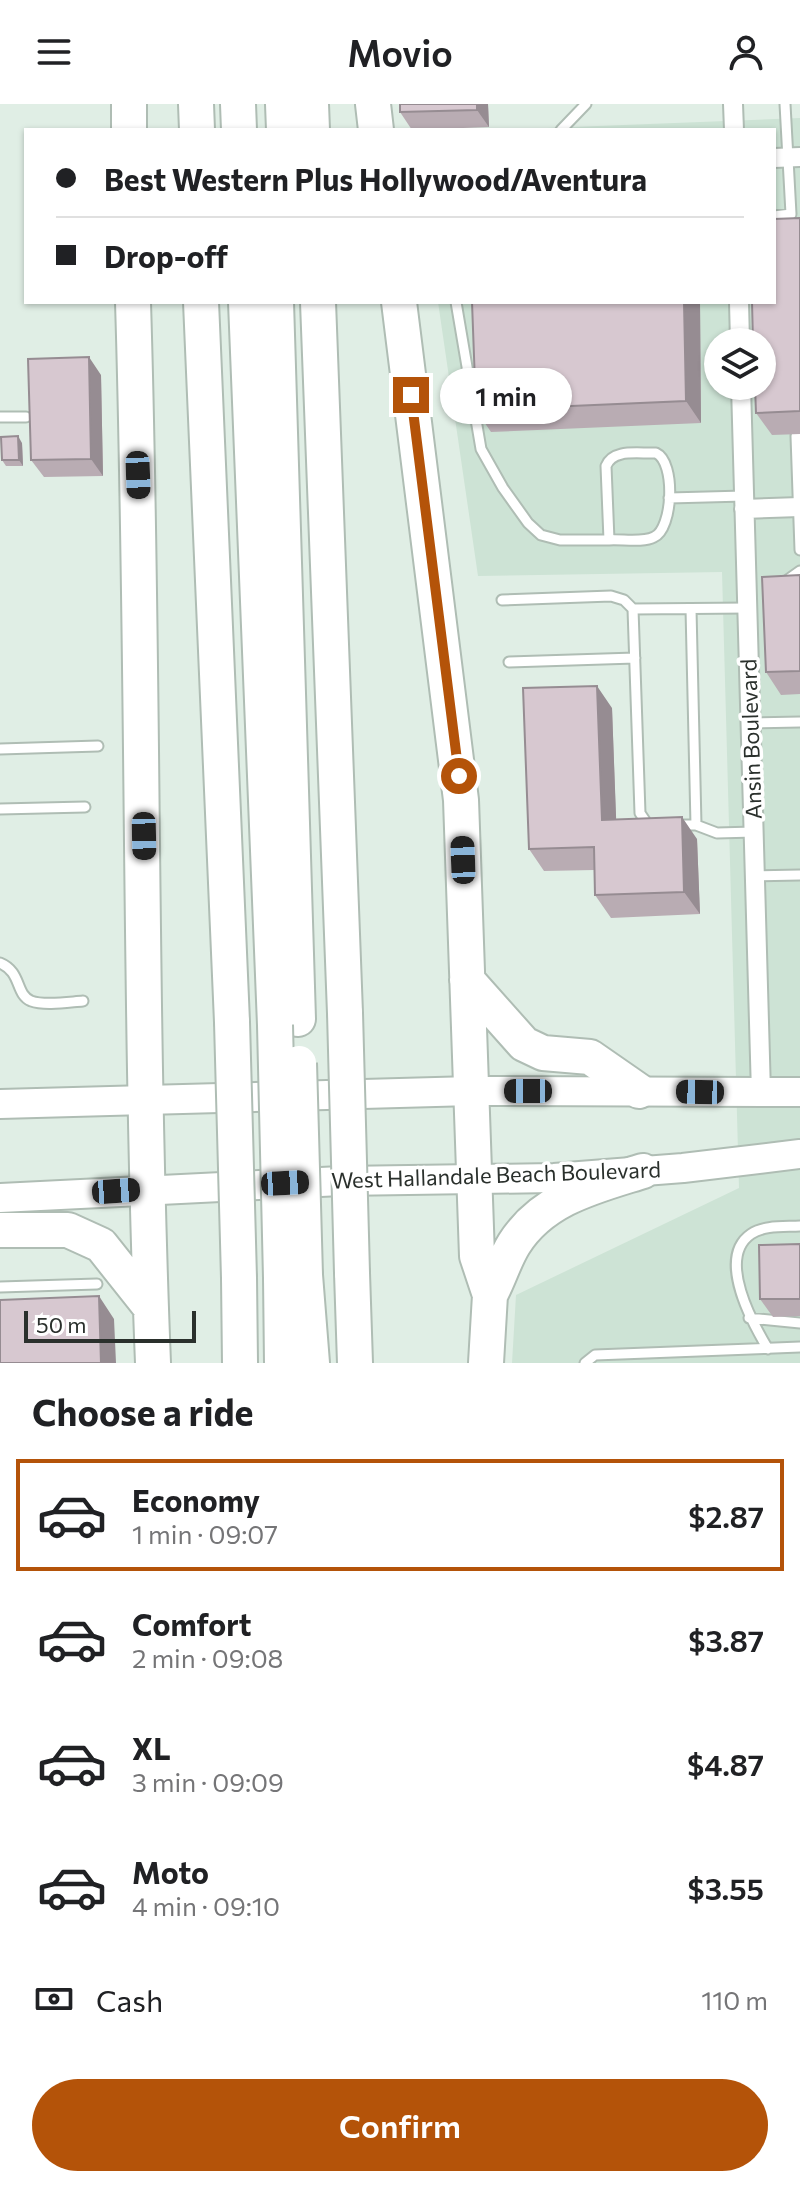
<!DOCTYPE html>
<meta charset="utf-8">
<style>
body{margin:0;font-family:Commissioner,sans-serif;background:#f2f2f2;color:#202124;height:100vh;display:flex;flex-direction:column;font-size:30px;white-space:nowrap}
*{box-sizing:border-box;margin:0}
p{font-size:26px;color:#757577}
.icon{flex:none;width:44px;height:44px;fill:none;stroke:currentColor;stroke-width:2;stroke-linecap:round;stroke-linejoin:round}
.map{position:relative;height:1259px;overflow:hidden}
.sheet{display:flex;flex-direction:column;background:#fff;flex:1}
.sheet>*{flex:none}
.hud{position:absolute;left:24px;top:24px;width:752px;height:176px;border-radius:0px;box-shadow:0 2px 6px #0004;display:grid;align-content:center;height:176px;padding:0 32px;background:#fff}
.controls{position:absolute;left:704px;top:224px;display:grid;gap:16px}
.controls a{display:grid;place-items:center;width:72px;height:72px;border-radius:50%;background:#fff;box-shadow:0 2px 6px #0004;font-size:40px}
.scale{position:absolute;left:24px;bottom:20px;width:172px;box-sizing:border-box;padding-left:8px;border:4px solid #2a302c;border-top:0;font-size:22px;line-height:28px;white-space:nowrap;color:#2a302c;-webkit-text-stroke:6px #fff;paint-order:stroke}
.end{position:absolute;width:36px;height:36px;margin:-18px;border:10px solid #b45309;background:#fff;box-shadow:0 0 0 4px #fff}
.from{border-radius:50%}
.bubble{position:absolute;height:56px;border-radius:28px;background:#fff;box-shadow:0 2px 6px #0004;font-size:26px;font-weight:600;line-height:56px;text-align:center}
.car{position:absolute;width:24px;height:48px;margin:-24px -12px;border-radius:10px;box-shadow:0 0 6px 2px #0007;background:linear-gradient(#222 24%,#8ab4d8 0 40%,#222 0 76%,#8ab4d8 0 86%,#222 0)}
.hud b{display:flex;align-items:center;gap:28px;height:76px;font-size:30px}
.hud b+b{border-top:2px solid #e0e0e0}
.hud i{width:20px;height:20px;background:#202124}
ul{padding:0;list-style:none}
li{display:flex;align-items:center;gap:24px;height:112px;margin:0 16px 12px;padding:0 16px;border:4px solid transparent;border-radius:0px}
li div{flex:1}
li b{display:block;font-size:30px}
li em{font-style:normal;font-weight:600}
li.current{border-color:#b45309}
li>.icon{width:72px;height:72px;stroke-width:1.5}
h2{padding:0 32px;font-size:36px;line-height:96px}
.pay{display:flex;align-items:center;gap:20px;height:88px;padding:0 32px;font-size:30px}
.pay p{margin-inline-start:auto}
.cta{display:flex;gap:16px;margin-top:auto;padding:16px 32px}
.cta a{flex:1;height:92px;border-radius:48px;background:#b45309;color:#fff;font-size:32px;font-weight:600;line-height:92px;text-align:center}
header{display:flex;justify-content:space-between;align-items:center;height:104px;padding:0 32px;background:#fff;font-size:36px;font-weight:600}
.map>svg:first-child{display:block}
</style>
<header><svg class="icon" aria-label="menu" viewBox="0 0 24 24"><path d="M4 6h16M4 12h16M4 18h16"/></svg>Movio<svg class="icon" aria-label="person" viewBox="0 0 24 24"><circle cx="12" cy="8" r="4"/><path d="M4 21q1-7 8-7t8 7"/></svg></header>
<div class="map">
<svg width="800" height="1259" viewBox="0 0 800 1259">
<rect width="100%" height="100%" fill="#e0eee5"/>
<path fill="#cde3d5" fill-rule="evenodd" d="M 800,14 L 800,1259 L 512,1259 L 516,1191 L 739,1084 L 722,468 L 478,472 L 438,198 L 774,198 L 774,26 L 496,26 ZM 718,238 L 762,238 L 762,282 L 718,282 Z"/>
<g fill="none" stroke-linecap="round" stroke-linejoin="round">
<defs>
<path id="lane" d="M 561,26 L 586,0
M 774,112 L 791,110 L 785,0
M 456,198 L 481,345 L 503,384 L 528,419 L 541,431 L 560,436 L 609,436
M 0,313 L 26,313
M 796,332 L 800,446
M 656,349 C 676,358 673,425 654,433 C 643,439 622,435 609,436 L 606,362 C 613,344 639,350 656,349 Z
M 669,394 L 744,392
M 786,477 L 800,467
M 502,496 L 611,492 L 624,496 L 633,505
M 509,558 L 635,554
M 751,619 L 800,618
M 0,645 L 98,642
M 0,705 L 85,703
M 648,721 L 640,709 L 633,505 L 748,504
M 675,721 L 696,721 L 691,505
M 696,721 L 717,729 L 754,728
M 755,772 L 800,771
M 0,859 C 22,868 15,890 31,897 C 45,902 69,898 83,897
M 0,1183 L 97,1180
M 749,1214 L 800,1219
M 768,1245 C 753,1220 716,1154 751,1130 C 764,1121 785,1123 800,1122
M 585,1259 L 595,1251 L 800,1243"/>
<path id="street" d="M 733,0 L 734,26
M 774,54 L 800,53
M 739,198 L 740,238
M 741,282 L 761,989
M 744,405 L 800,403"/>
<path id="primary" d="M 0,1000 L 472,987 L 800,988
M 0,1094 L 341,1077 L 554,1074 L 683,1064 L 800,1050"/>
<path id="highway" d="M 129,0 L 129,26
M 196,0 L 197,26
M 238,0 L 239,26
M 283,0 L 284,26
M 311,0 L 312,26
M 373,0 L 376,26
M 133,198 C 144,552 139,906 153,1259
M 201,198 L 232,918
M 246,198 L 275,921
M 276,198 L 298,915
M 318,198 L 345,909
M 399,198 L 461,696 L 477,1152 L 490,1191 L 486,1259
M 467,876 L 524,940 L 543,949 L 590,953 L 639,987
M 0,1126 L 68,1126 L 101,1141 L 151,1204
M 352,1169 L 355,1259
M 305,1171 L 312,1259
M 239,1174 L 240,1259
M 281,1174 L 282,1259
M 490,1191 C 499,1175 504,1156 514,1140 C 543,1094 595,1082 643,1067"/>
</defs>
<use href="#lane" stroke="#afbdb4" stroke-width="13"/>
<use href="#street" stroke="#afbdb4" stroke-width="22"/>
<use href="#primary" stroke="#afbdb4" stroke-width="32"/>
<use href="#highway" stroke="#afbdb4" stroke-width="38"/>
<use href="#lane" stroke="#fff" stroke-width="9"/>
<use href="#street" stroke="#fff" stroke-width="18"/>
<use href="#primary" stroke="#fff" stroke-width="28"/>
<use href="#highway" stroke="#fff" stroke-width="34"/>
<defs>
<path id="highway-bridge" d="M 345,909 L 352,1169
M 232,918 L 239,1174
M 275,921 L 281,1174
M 299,959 L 305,1171"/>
</defs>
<use href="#highway-bridge" stroke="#afbdb4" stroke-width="38" stroke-linecap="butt"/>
<use href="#highway-bridge" stroke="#fff" stroke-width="34"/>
</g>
<path fill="#b9acb3" d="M 488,0 L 489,23 L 412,26 L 400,8 Z
M 800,114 L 800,330 L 772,331 L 756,309 Z
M 700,198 L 701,319 L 491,328 L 476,306 Z
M 101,271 L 103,372 L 44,373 L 31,356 Z
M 22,339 L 23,362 L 6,362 L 2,356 Z
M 800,471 L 800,590 L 781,591 L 766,568 Z
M 612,604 L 616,716 L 697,735 L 700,810 L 611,814 L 595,791 L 594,766 L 544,767 L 529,745 Z
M 800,1140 L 800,1212 L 773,1213 L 760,1195 Z"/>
<path fill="#968c92" d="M 477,0 L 488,0 L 489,23 L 477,6 Z
M 684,198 L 700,198 L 701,319 L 686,297 Z
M 89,253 L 101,271 L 103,372 L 91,355 Z
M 18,332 L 22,339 L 23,362 L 19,356 Z
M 597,582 L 612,604 L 617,738 L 602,716 Z
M 682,713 L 697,735 L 700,810 L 684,788 Z
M 99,1192 L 114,1215 L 116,1259 L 101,1259 Z"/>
<path fill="#d7c8d0" stroke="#968c92" stroke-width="2" d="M 400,0 L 477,0 L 477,6 L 400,8 Z
M 800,114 L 800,307 L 756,309 L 755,282 L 762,282 L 762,238 L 753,238 L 752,198 L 774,198 L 774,115 Z
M 472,198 L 684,198 L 686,297 L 476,306 Z
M 89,253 L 91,355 L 31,356 L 28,255 Z
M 18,332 L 19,356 L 2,356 L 1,333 Z
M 800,471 L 800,567 L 766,568 L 762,473 Z
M 597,582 L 602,716 L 682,713 L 684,788 L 595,791 L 594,743 L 529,745 L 523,584 Z
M 800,1140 L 800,1195 L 760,1195 L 759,1141 Z
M 99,1192 L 101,1259 L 0,1259 L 0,1196 Z"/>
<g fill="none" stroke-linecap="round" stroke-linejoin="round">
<path stroke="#b45309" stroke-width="10" d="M 411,291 L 459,672"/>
</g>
<g text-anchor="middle" stroke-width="7" stroke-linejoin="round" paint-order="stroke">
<g font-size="22" fill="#2a302c" stroke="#fff">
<text transform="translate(751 635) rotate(-92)" y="8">Ansin Boulevard</text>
<text transform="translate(496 1071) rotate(-2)" y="8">West Hallandale Beach Boulevard</text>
</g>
</g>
</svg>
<div class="controls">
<a><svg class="icon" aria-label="layers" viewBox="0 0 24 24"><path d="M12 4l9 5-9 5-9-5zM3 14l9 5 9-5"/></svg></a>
</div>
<div class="scale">50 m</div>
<i class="end from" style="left:459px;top:672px"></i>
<i class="end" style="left:411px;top:291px"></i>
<div class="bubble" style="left:440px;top:264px;width:132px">1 min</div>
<i class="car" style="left:138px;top:371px;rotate:178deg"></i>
<i class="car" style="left:144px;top:732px;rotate:179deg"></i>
<i class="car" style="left:463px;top:756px;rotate:358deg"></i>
<i class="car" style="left:528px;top:987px;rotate:270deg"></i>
<i class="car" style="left:700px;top:988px;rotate:271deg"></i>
<i class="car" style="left:285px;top:1079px;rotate:87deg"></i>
<i class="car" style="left:116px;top:1087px;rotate:86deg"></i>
<div class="hud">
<b><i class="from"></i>Best Western Plus Hollywood/Aventura</b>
<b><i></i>Drop-off</b>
</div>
</div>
<section class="sheet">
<h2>Choose a ride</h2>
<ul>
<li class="current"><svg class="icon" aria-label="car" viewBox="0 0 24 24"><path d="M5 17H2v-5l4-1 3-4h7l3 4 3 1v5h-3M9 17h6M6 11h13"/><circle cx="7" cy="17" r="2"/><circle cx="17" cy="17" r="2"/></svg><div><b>Economy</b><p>1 min · 09:07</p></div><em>$2.87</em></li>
<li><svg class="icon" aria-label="car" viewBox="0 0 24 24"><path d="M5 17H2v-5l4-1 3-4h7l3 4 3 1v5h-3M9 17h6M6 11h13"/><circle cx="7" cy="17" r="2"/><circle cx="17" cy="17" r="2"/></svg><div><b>Comfort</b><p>2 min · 09:08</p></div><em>$3.87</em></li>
<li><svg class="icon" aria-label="car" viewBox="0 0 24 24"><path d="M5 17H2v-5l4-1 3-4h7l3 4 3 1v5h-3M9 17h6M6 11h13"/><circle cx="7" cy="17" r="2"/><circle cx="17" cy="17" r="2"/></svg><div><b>XL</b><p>3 min · 09:09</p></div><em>$4.87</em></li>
<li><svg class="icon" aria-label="car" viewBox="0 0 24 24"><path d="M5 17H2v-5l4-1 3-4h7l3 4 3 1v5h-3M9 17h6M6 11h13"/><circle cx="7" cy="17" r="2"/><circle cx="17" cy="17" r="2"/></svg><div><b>Moto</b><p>4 min · 09:10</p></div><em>$3.55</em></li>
</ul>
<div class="pay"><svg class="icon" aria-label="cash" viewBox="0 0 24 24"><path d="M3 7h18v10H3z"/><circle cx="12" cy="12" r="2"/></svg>Cash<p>110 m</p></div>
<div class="cta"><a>Confirm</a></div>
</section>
